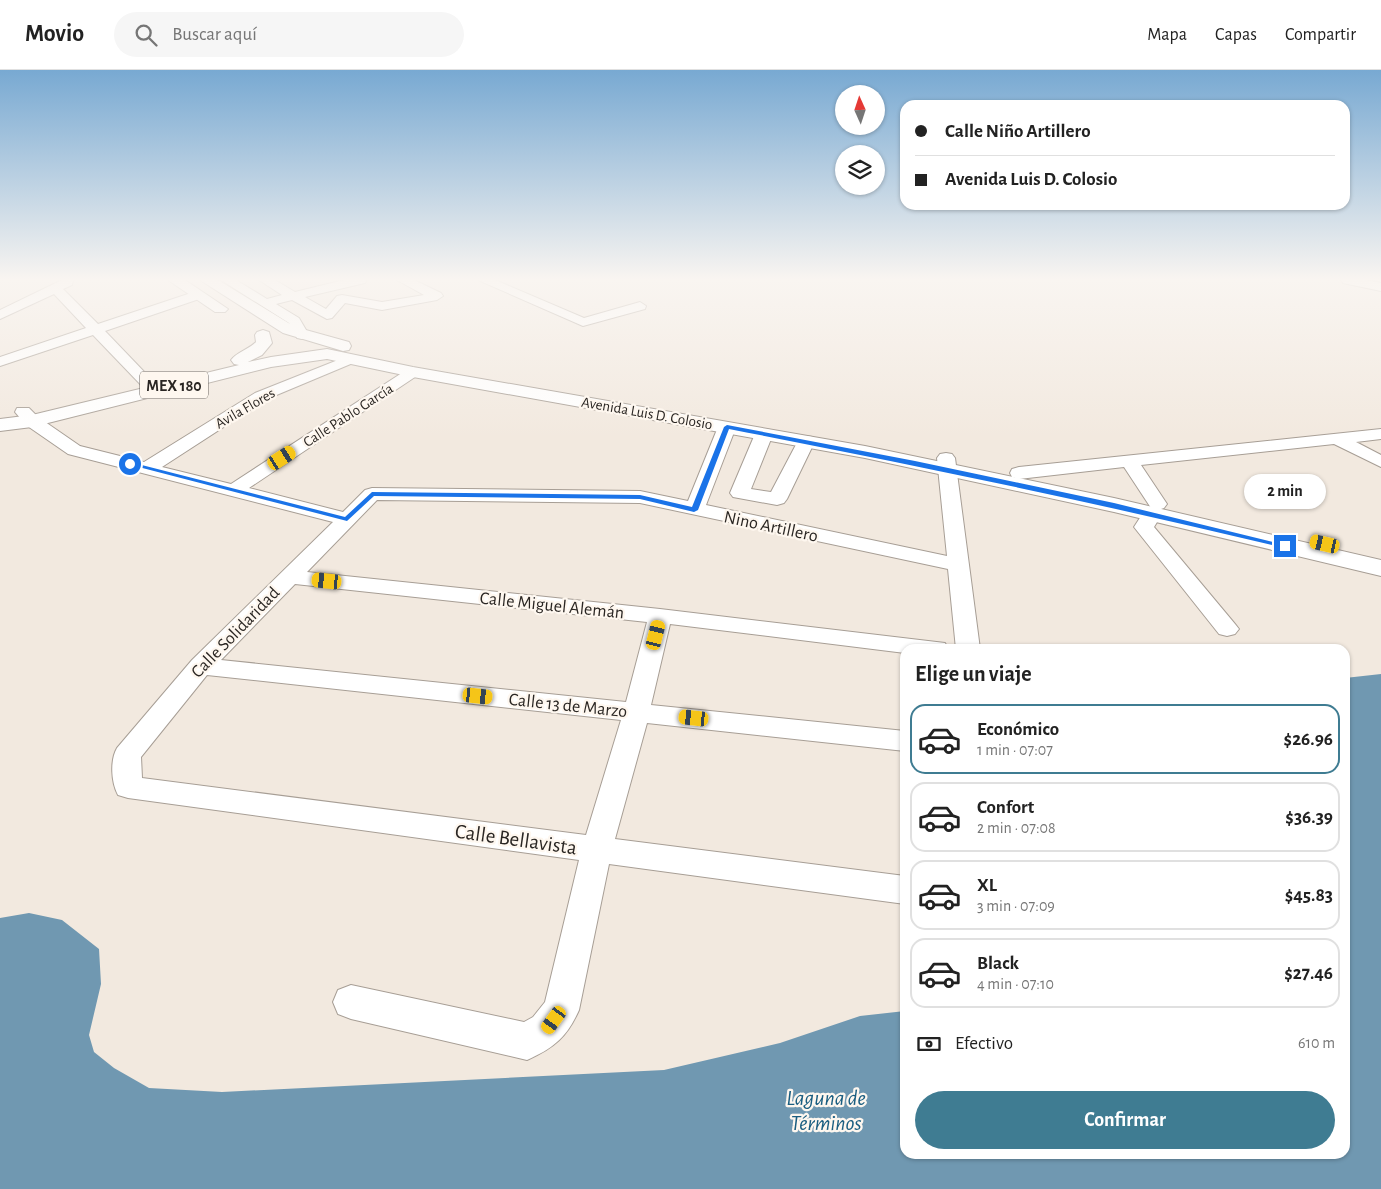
<!DOCTYPE html>
<html lang="es">
<meta charset="utf-8">
<style>
body{margin:0;font-family:"Alegreya Sans",sans-serif;background:#f6f6f6;color:#222;height:100vh;display:flex;flex-direction:column;font-size:19px;white-space:nowrap}
*{box-sizing:border-box;margin:0}
p{font-size:16px;color:#767676}
.icon{flex:none;width:28px;height:28px;fill:none;stroke:currentColor;stroke-width:2;stroke-linecap:round;stroke-linejoin:round}
.map{position:relative;flex:1;overflow:hidden}
.sheet{position:absolute;left:900px;top:574px;width:450px;height:515px;display:flex;flex-direction:column;background:#fff;border-radius:15px;box-shadow:0 1px 4px #0004}
.sheet>*{flex:none}
.guide{position:absolute;left:900px;top:30px;width:450px;height:110px;border-radius:15px;box-shadow:0 1px 4px #0004;display:grid;align-content:center;height:110px;padding:0 15px;background:#fff}
.needle{width:32px;rotate:357deg}
.buttons{position:absolute;left:835px;top:15px;display:grid;gap:10px}
.buttons a{display:grid;place-items:center;width:50px;height:50px;border-radius:50%;background:#fff;box-shadow:0 1px 4px #0004;font-size:25px}
.end{position:absolute;width:22px;height:22px;margin:-11px;border:6px solid #1a73e8;background:#fff;box-shadow:0 0 0 2px #fff}
.from{border-radius:50%}
.bubble{position:absolute;height:35px;border-radius:18px;background:#fff;box-shadow:0 1px 4px #0004;font-size:16px;font-weight:600;line-height:35px;text-align:center}
.car{position:absolute;width:15px;height:30px;margin:-15px -8px;border-radius:6px;box-shadow:0 0 4px 1px #0007;background:linear-gradient(#f5c518 24%,#345 0 40%,#f5c518 0 76%,#345 0 86%,#f5c518 0)}
.guide b{display:flex;align-items:center;gap:18px;height:48px;font-size:19px}
.guide b+b{border-top:1px solid #e0e0e0}
.guide i{width:12px;height:12px;background:#222}
ul{padding:0;list-style:none}
li{display:flex;align-items:center;gap:15px;height:70px;margin:0 10px 8px;padding:0 5px;border:2px solid #e0e0e0;border-radius:15px}
li div{flex:1}
li b{display:block;font-size:19px}
li em{font-style:normal;font-weight:600}
li.on{border-color:#3f7c92}
li>.icon{width:45px;height:45px;stroke-width:1.5}
h2{padding:0 15px;font-size:22px;line-height:60px}
.pay{display:flex;align-items:center;gap:12px;height:55px;padding:0 15px;font-size:19px}
.pay p{margin-inline-start:auto}
.primary-button{display:flex;gap:10px;margin-top:auto;padding:10px 15px}
.primary-button a{flex:1;height:58px;border-radius:30px;background:#3f7c92;color:#fff;font-size:20px;font-weight:600;line-height:58px;text-align:center}
header{display:flex;align-items:center;gap:30px;box-sizing:border-box;height:70px;padding:0 25px;background:#fff;border-bottom:1px solid #e0e0e0}
header strong{font-size:24px}
nav{display:flex;gap:28px;margin-inline-start:auto;font-size:18px}
.search{width:350px;height:45px;background:#f6f6f6;display:flex;align-items:center;gap:12px;box-sizing:border-box;padding:0 18px;border-radius:28px;color:#767676;font-size:19px}
.map>svg:first-child{display:block}
</style>
<header>
<strong>Movio</strong>
<div class="search"><svg class="icon" aria-label="search" viewBox="0 0 24 24"><circle cx="10" cy="10" r="6"/><path d="M15 15l6 6"/></svg>Buscar aquí</div>
<nav><a>Mapa</a><a>Capas</a><a>Compartir</a></nav>
</header>
<div class="map">
<svg width="1381" height="1119" viewBox="0 0 1381 1119">
<rect width="100%" height="100%" fill="#f2e9df"/>
<path fill="#7098b1" d="M 1381,604 L 1381,1119 L 0,1119 L 0,848 L 29,843 L 62,850 L 99,879 L 101,914 L 89,965 L 94,982 L 114,998 L 149,1018 L 222,1022 L 664,1000 L 780,973 L 860,946 L 905,941 L 905,1084 L 1345,1084 L 1345,608 Z"/>
<g fill="none" stroke-linecap="round" stroke-linejoin="round">
<defs>
<path id="minor" d="M 62,210 L 73,210 L 72,215 L 63,219 L 98,254 L 194,222 L 198,221 L 204,225 L 202,228 L 105,261 L 152,310 L 155,313 L 152,316 L 142,316 L 93,265 L 0,296 L 0,287 L 86,258 L 54,224 L 0,249 L 0,240 Z
M 221,210 L 236,210 L 267,229 L 282,225 L 259,210 L 275,210 L 295,222 L 344,210 L 367,210 L 365,213 L 305,227 L 326,239 L 337,226 L 342,225 L 382,232 L 424,225 L 397,210 L 414,210 L 441,223 L 443,226 L 437,230 L 382,240 L 345,233 L 332,248 L 327,249 L 292,230 L 276,234 L 299,248 L 309,265 L 302,269 L 297,268 L 289,253 Z
M 478,210 L 495,210 L 584,248 L 640,232 L 646,236 L 645,239 L 583,256 Z
M 1341,210 L 1367,210 L 1381,213 L 1381,221 L 1343,213 Z
M 348,286 L 353,287 L 355,290 L 353,293 L 267,329 L 162,397 L 231,414 L 408,299 L 418,299 L 421,302 L 418,305 L 249,418 L 343,442 L 365,420 L 372,418 L 640,421 L 688,431 L 718,357 L 721,353 L 733,353 L 736,357 L 706,435 L 947,486 L 937,388 L 940,384 L 946,383 L 952,384 L 955,388 L 980,579 L 956,579 L 948,499 L 640,433 L 377,430 L 307,502 L 660,539 L 945,573 L 948,579 L 905,579 L 905,583 L 670,554 L 651,635 L 905,661 L 905,681 L 647,653 L 615,769 L 905,806 L 905,834 L 609,794 L 579,940 C 567,967 554,978 527,990 L 351,949 L 338,944 L 333,932 L 338,920 L 351,915 L 524,952 L 533,947 L 545,932 L 579,790 L 128,728 L 118,725 C 111,712 110,690 117,678 L 192,590 L 333,452 L 68,384 L 26,355 L 15,342 L 17,338 L 29,338 L 38,347 L 80,376 L 144,392 L 255,323 ZM 295,514 L 647,552 L 626,632 L 221,590 ZM 207,605 L 621,650 L 586,765 L 142,708 L 141,687 Z
M 764,359 L 770,360 L 773,364 L 751,419 L 771,422 L 800,367 L 806,366 L 812,367 L 815,371 L 787,429 L 784,433 L 777,435 L 733,427 L 730,423 L 755,364 L 758,360 Z
M 1381,359 L 1381,369 L 1356,372 L 1381,385 L 1381,397 L 1334,374 L 1141,395 L 1167,434 L 1164,438 L 1158,440 L 1162,444 L 1154,457 L 1235,554 L 1239,559 L 1235,564 L 1227,566 L 1219,564 L 1134,457 L 1145,440 L 1151,438 L 1124,397 L 1019,409 L 1012,407 L 1010,403 L 1012,399 L 1019,397 Z"/>
<path id="major" d="M 168,210 L 185,210 L 228,239 L 225,242 L 215,242 Z
M 200,210 L 218,210 L 295,257 L 349,272 L 351,276 L 349,280 L 343,281 L 283,263 Z
M 263,260 L 269,262 L 272,273 L 262,285 L 248,292 L 271,287 L 327,279 L 413,297 L 865,376 L 1114,428 L 1381,490 L 1381,506 L 1114,442 L 865,388 L 413,307 L 327,289 L 271,297 L 32,357 L 0,361 L 0,349 L 32,345 L 239,295 L 234,294 L 231,290 C 237,282 249,279 256,272 L 255,265 L 257,262 Z"/>
</defs>
<use href="#minor" stroke="#a79e95" stroke-width="2"/>
<use href="#major" stroke="#a79e95" stroke-width="2"/>
<use href="#minor" fill="#fff" fill-rule="evenodd"/>
<use href="#major" fill="#fff" fill-rule="evenodd"/>
</g>
<linearGradient id="sky" x2="0" y2="1"><stop stop-color="#78a9d2"/><stop offset="0.57" stop-color="#f9f5f1"/><stop offset="1" stop-color="#f9f5f1" stop-opacity="0"/></linearGradient>
<rect width="1381" height="367" fill="url(#sky)"/>
<path fill="#1a73e8" d="M 727,355 L 915,391 L 1114,433 L 1289,476 L 1285,478 C 1101,434 916,395 729,359 L 698,440 L 694,442 L 640,429 L 374,426 L 347,451 L 127,394 L 130,392 L 345,447 L 372,422 L 640,425 L 692,437 L 724,357 Z"/>
<g text-anchor="middle" stroke-width="4.5" stroke-linejoin="round" paint-order="stroke">
<g font-size="15" fill="#2a2623" stroke="#fef7ef">
<text transform="translate(245 338) rotate(-30)" y="5">Avila Flores</text>
<text transform="translate(647 343) rotate(10)" y="5">Avenida Luis D. Colosio</text>
<text transform="translate(348 345) rotate(-33)" y="5">Calle Pablo García</text>
</g>
<rect fill="#fef7ef" stroke="#6a6560" stroke-width="1" x="140" y="301.5" width="68" height="27" rx="4"/>
<g font-size="16" font-weight="bold" fill="#2a2623">
<text x="174" y="321">MEX 180</text>
</g>
<g font-size="18" fill="#2a2623" stroke="#fef7ef">
<text transform="translate(771 456) rotate(12)" y="6">Nino Artillero</text>
<text transform="translate(552 535) rotate(6)" y="6">Calle Miguel Alemán</text>
<text transform="translate(235 562) rotate(-46)" y="6">Calle Solidaridad</text>
<text transform="translate(568 635) rotate(6)" y="6">Calle 13 de Marzo</text>
</g>
<g font-size="21" fill="#2a2623" stroke="#fef7ef">
<text transform="translate(516 769) rotate(8)" y="7">Calle Bellavista</text>
</g>
<g font-size="22" font-style="italic" fill="#195d80" stroke="#fef7ef">
<text x="826" y="1035">Laguna de<tspan x="826" dy="25">Términos</tspan></text>
</g>
</g>
</svg>
<div class="buttons">
<a><svg class="needle" viewBox="-14 -14 28 28"><path d="M0-13l5 13h-10z" fill="#e53935"/><path d="M0 13l5-13h-10z" fill="#767676"/></svg></a>
<a><svg class="icon" aria-label="layers" viewBox="0 0 24 24"><path d="M12 4l9 5-9 5-9-5zM3 14l9 5 9-5"/></svg></a>
</div>
<i class="end from" style="left:130px;top:394px"></i>
<i class="end" style="left:1285px;top:476px"></i>
<div class="bubble" style="left:1244px;top:404px;width:82px">2 min</div>
<i class="car" style="left:282px;top:388px;rotate:57deg"></i>
<i class="car" style="left:1325px;top:474px;rotate:283deg"></i>
<i class="car" style="left:327px;top:511px;rotate:276deg"></i>
<i class="car" style="left:656px;top:565px;rotate:14deg"></i>
<i class="car" style="left:478px;top:626px;rotate:96deg"></i>
<i class="car" style="left:694px;top:648px;rotate:276deg"></i>
<i class="car" style="left:554px;top:950px;rotate:216deg"></i>
<div class="guide">
<b><i class="from"></i>Calle Niño Artillero</b>
<b><i></i>Avenida Luis D. Colosio</b>
</div>
<section class="sheet">
<h2>Elige un viaje</h2>
<ul>
<li class="on"><svg class="icon" aria-label="car" viewBox="0 0 24 24"><path d="M5 17H2v-5l4-1 3-4h7l3 4 3 1v5h-3M9 17h6M6 11h13"/><circle cx="7" cy="17" r="2"/><circle cx="17" cy="17" r="2"/></svg><div><b>Económico</b><p>1 min · 07:07</p></div><em>$26.96</em></li>
<li><svg class="icon" aria-label="car" viewBox="0 0 24 24"><path d="M5 17H2v-5l4-1 3-4h7l3 4 3 1v5h-3M9 17h6M6 11h13"/><circle cx="7" cy="17" r="2"/><circle cx="17" cy="17" r="2"/></svg><div><b>Confort</b><p>2 min · 07:08</p></div><em>$36.39</em></li>
<li><svg class="icon" aria-label="car" viewBox="0 0 24 24"><path d="M5 17H2v-5l4-1 3-4h7l3 4 3 1v5h-3M9 17h6M6 11h13"/><circle cx="7" cy="17" r="2"/><circle cx="17" cy="17" r="2"/></svg><div><b>XL</b><p>3 min · 07:09</p></div><em>$45.83</em></li>
<li><svg class="icon" aria-label="car" viewBox="0 0 24 24"><path d="M5 17H2v-5l4-1 3-4h7l3 4 3 1v5h-3M9 17h6M6 11h13"/><circle cx="7" cy="17" r="2"/><circle cx="17" cy="17" r="2"/></svg><div><b>Black</b><p>4 min · 07:10</p></div><em>$27.46</em></li>
</ul>
<div class="pay"><svg class="icon" aria-label="cash" viewBox="0 0 24 24"><path d="M3 7h18v10H3z"/><circle cx="12" cy="12" r="2"/></svg>Efectivo<p>610 m</p></div>
<div class="primary-button"><a>Confirmar</a></div>
</section>
</div>
